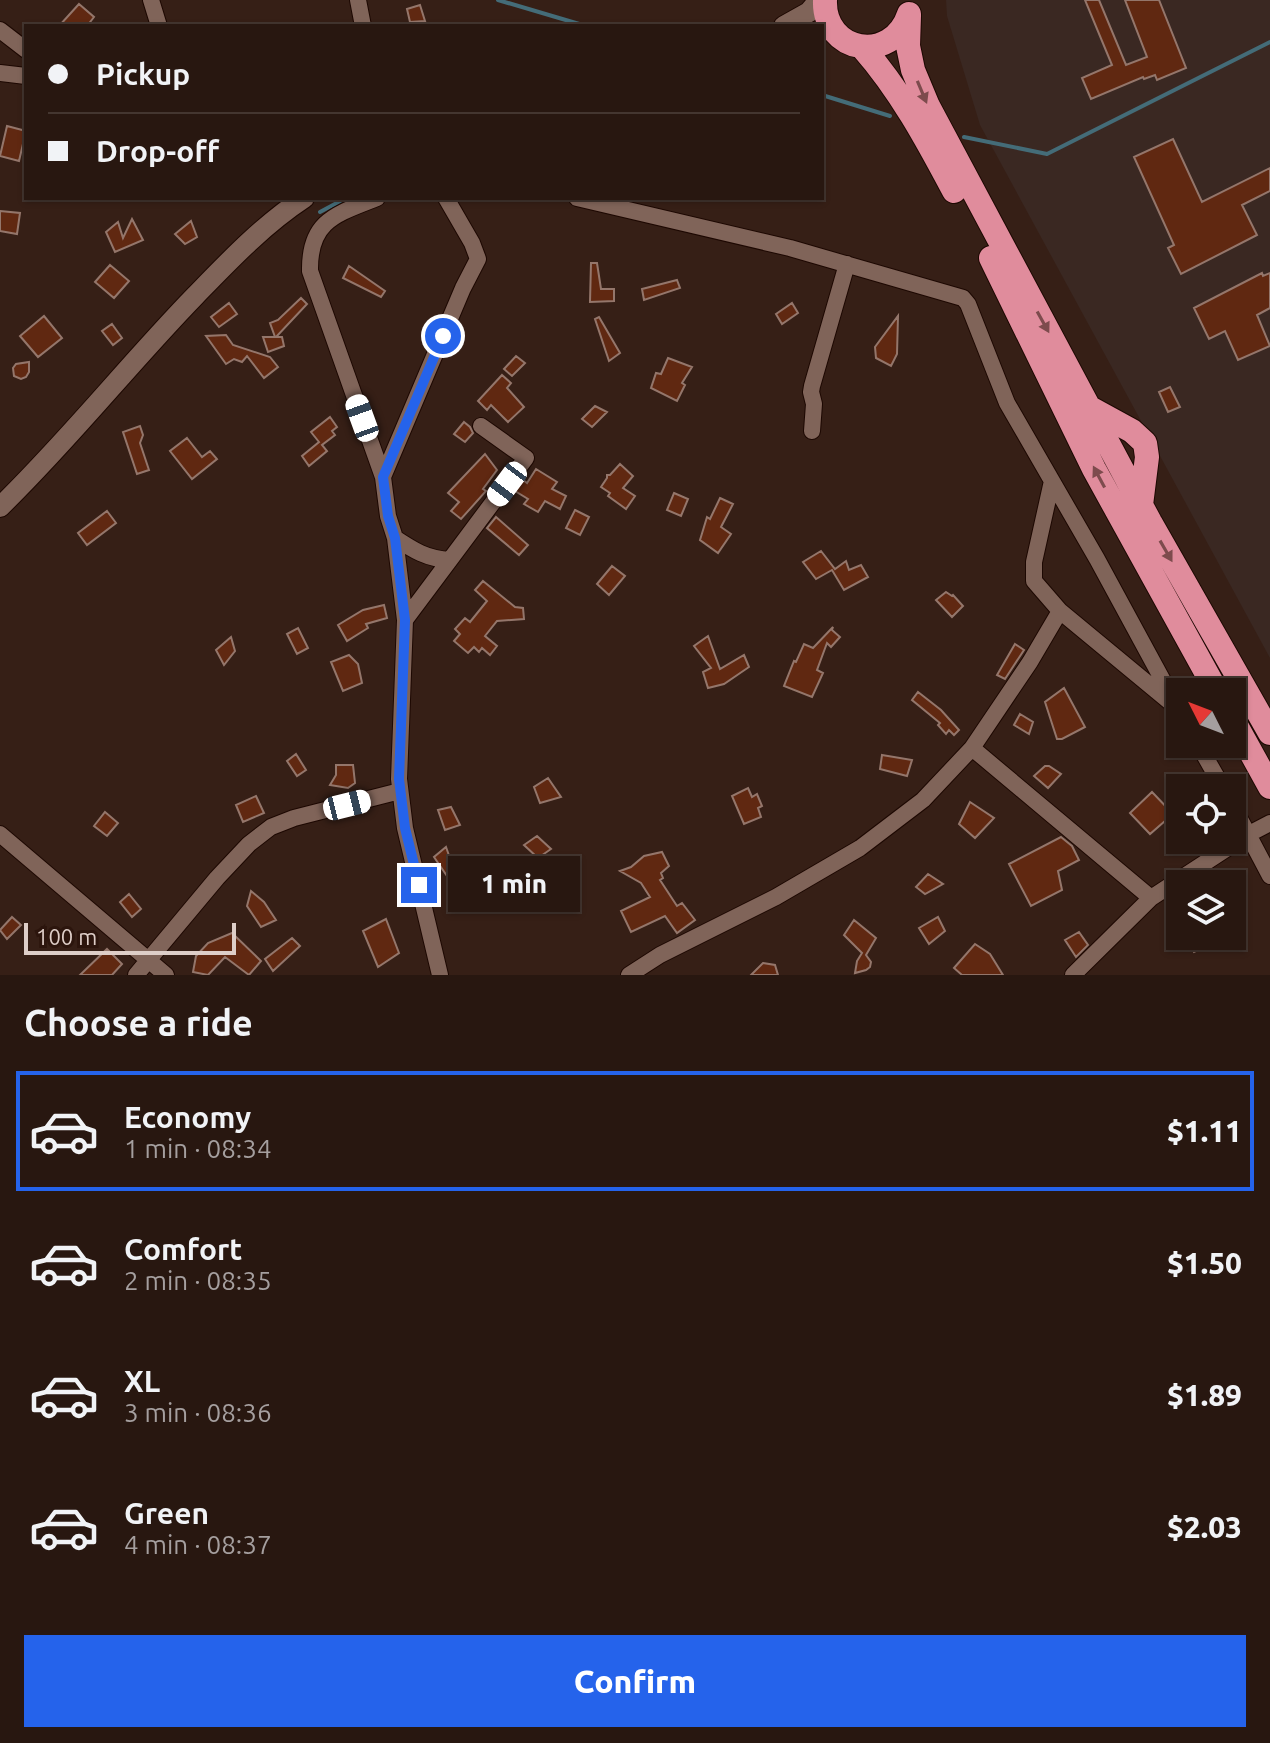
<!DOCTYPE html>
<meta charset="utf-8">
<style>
body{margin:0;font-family:Ubuntu,sans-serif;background:#34241e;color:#f1f3f6;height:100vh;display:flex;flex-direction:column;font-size:30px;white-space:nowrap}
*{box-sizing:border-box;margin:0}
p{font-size:26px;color:#a59f9f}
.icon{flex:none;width:44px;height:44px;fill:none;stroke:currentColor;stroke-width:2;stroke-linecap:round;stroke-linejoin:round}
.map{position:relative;height:975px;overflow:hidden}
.details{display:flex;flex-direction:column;background:#281710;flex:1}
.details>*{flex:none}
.guide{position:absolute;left:24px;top:24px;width:800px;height:176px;border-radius:0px;box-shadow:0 2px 6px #0004,0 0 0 2px #443630;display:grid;align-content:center;height:176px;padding:0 24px;background:#281710}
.needle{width:52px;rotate:312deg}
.fabs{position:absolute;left:1166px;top:678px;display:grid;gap:16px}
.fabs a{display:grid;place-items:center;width:80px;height:80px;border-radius:0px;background:#281710;box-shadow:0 2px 6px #0004,0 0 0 2px #443630;font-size:40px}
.scale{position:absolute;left:24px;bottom:20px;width:212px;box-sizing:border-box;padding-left:8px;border:4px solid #decec8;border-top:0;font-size:22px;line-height:28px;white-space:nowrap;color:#decec8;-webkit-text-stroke:6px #2c150d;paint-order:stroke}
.end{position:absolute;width:36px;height:36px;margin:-18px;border:10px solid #2563eb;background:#fff;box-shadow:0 0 0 4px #fff}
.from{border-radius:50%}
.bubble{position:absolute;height:56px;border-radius:0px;background:#281710;box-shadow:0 2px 6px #0004,0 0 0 2px #443630;font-size:26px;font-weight:800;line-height:56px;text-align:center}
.car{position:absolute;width:24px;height:48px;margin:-24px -12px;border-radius:10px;box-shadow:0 0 6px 2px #0007;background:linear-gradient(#fff 24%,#345 0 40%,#fff 0 76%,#345 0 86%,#fff 0)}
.guide b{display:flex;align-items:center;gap:28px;height:76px;font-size:30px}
.guide b+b{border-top:2px solid #443630}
.guide i{width:20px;height:20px;background:#f1f3f6}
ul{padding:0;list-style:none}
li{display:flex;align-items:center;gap:24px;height:120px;margin:0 16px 12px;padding:0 8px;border:4px solid transparent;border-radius:0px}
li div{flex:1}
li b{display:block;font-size:30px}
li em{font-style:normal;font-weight:800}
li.current{border-color:#2563eb}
li>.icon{width:72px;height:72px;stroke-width:1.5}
h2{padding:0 24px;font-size:36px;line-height:96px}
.button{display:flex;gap:16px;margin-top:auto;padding:16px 24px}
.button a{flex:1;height:92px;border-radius:0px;background:#2563eb;color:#fff;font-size:32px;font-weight:800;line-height:92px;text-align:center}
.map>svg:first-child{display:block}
</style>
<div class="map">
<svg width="1270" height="975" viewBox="0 0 1270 975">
<rect width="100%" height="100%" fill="#361f16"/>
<path fill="#3a2822" d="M 946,0 L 1270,0 L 1270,658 L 980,125 L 947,16 Z"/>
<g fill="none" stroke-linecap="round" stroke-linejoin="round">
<path stroke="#446c78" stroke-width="4" d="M 498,0 L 586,26
M 822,95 L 890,116
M 964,137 L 1047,154 L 1270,42
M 320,212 L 346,198"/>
</g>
<path fill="#602811" stroke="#94766b" stroke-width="2" d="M 1085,0 L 1099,0 L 1126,65 L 1147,57 L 1125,0 L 1159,0 L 1186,68 L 1157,80 L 1155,75 L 1144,79 L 1143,77 L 1091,99 L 1082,78 L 1112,65 Z
M 79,4 L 94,17 L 87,26 L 59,26 Z
M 420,5 L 425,21 L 410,22 L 407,9 Z
M 7,126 L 26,131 L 19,161 L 0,156 Z
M 1173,139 L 1202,202 L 1270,168 L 1270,191 L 1242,205 L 1257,235 L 1181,274 L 1168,248 L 1174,245 L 1134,157 Z
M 0,211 L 20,213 L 17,234 L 0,231 Z
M 132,219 L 143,240 L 115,252 L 106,232 L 118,222 L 123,238 Z
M 191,221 L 197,237 L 185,244 L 175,234 Z
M 591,263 L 597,263 L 601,289 L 614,289 L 614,301 L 590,302 Z
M 110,265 L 129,281 L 114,298 L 95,282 Z
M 349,266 L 385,291 L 381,297 L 343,278 Z
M 1262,273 L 1263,276 L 1270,273 L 1270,308 L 1257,315 L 1270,346 L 1238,360 L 1225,331 L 1209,339 L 1194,308 Z
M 677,280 L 680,288 L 644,300 L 642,289 Z
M 301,298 L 307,304 L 276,337 L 282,337 L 284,346 L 268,352 L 263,337 L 275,337 L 270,323 L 278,320 Z
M 229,303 L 237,314 L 219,327 L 211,317 Z
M 792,303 L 798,313 L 782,324 L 776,314 Z
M 44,316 L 62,338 L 38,357 L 20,336 Z
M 898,316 L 897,354 L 891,366 L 876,358 L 875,347 Z
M 599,317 L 620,353 L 609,361 L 595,319 Z
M 112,324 L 122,338 L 113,345 L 102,331 Z
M 226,335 L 233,345 L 270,357 L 278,367 L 264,378 L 247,356 L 242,362 L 234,359 L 226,364 L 206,336 Z
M 516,356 L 525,363 L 512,376 L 504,369 Z
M 668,358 L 692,367 L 682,383 L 685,385 L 677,401 L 651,388 L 656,373 L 661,374 Z
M 29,362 L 29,372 L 26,377 L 21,379 L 14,376 L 13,368 L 16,364 Z
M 502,375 L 511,383 L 507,388 L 524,407 L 508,422 L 491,405 L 487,410 L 478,401 Z
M 1170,387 L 1180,407 L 1168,412 L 1159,392 Z
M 595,406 L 607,412 L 592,427 L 582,419 Z
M 330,417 L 337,427 L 332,431 L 335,435 L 322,445 L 327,451 L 309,466 L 302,456 L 319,442 L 311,432 Z
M 464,422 L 470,427 L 473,433 L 465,442 L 454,434 Z
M 140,426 L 143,435 L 140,443 L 149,470 L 137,474 L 123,432 Z
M 187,438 L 202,457 L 210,451 L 217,459 L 192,479 L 170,451 Z
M 485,454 L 497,470 L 483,489 L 486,491 L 461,519 L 451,511 L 459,502 L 448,493 Z
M 620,464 L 633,476 L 623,488 L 635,496 L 626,509 L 608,496 L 610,493 L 601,487 L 607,478 L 607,475 L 610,475 Z
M 536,469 L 557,482 L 552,489 L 566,496 L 560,509 L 545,501 L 538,512 L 524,504 L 528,499 L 515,491 L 523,480 L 527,483 Z
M 674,493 L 688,499 L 681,516 L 667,510 Z
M 720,498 L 733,504 L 721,527 L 731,534 L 718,553 L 700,540 L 707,517 L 710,519 Z
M 575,510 L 589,517 L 580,535 L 566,528 Z
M 107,511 L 116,523 L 87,545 L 78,533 Z
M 496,517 L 528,545 L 519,555 L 487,528 Z
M 821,551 L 835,569 L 846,561 L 849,570 L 861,565 L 868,577 L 844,590 L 832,570 L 816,579 L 803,562 Z
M 612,566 L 625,576 L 609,595 L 597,584 Z
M 483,581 L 515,607 L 523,608 L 524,619 L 497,621 L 485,636 L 497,646 L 490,655 L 482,648 L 479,652 L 474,647 L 468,653 L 454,641 L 460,634 L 455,629 L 465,618 L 470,622 L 487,601 L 475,590 Z
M 946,592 L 952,596 L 953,595 L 963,606 L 952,617 L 936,600 Z
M 384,605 L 387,618 L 366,624 L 368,628 L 347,641 L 338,625 L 363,610 Z
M 833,627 L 832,630 L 840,637 L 831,647 L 827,643 L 817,670 L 823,673 L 812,697 L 784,686 L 794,661 L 796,662 L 804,644 L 813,648 Z
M 298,628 L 308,648 L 297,654 L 287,634 Z
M 708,636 L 720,669 L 744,655 L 749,667 L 724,684 L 708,688 L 703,672 L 711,668 L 694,646 Z
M 231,637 L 235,651 L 224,665 L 216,650 Z
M 1015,644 L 1024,650 L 1005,679 L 997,675 Z
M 349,655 L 358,664 L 362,683 L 343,691 L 331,662 Z
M 1064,688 L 1085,727 L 1062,739 L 1057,739 L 1045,702 Z
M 918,692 L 941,710 L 959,730 L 954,735 L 949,730 L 946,734 L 938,725 L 940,723 L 912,700 Z
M 1020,714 L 1033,722 L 1029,734 L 1014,725 Z
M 296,754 L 306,770 L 297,776 L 287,761 Z
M 882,755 L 912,760 L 907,776 L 880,769 Z
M 336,765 L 353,765 L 355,783 L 348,788 L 330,785 L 336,775 Z
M 1045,766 L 1049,766 L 1061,774 L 1048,788 L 1034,776 Z
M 548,778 L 561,797 L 540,803 L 534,787 Z
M 748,788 L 752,797 L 757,794 L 762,806 L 758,808 L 761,817 L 744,824 L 732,796 Z
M 1152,792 L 1173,814 L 1150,834 L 1130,813 Z
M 256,796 L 264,813 L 243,822 L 236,805 Z
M 970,802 L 994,818 L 975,838 L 959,824 Z
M 451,807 L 460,825 L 445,830 L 438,810 Z
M 105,812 L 118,823 L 107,836 L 94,826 Z
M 537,836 L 551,849 L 538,858 L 524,845 Z
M 1061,837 L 1072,846 L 1079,860 L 1058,871 L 1062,890 L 1031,906 L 1009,864 Z
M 446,847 L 452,864 L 467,870 L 456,876 L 461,890 L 458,892 L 434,857 Z
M 662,852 L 669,866 L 661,873 L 663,878 L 660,880 L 677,906 L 682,903 L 695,920 L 677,933 L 665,916 L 631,932 L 621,911 L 650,897 L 641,883 L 620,871 L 631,867 L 644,856 Z
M 928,874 L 943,884 L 925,894 L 916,887 Z
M 251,891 L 264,902 L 276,920 L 261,927 L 247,906 Z
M 129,894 L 141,909 L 132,917 L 120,902 Z
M 12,917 L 21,925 L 7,939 L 0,930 Z
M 938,917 L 945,931 L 929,944 L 919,928 Z
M 386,919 L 399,953 L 378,967 L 363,931 Z
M 854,920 L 876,938 L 866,955 L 871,962 L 870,967 L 866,970 L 855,973 L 857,961 L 862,953 L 844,935 Z
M 1079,932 L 1088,945 L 1076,957 L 1065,940 Z
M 232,933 L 261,961 L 249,975 L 225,957 L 208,975 L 193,972 L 196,956 L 208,943 Z
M 1186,936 L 1202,936 L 1207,946 L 1194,952 Z
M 292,938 L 300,946 L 273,971 L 265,959 Z
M 975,944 L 990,954 L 1003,975 L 962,975 L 954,968 Z
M 107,949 L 122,964 L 112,975 L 80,975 Z
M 763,963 L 775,965 L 778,975 L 751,975 Z"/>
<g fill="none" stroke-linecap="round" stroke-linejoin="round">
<defs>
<path id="street" d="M 151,0 L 159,26
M 358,0 L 363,26
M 0,30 L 26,50
M 0,73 L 26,76
M 377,198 C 337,214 309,220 310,271 L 383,477 L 388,516 L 395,538 L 405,620 L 399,779 L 405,828 L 440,975
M 577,198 L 790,248 L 963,298 L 968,304 L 1007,403 L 1097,559 L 1180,712
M 812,431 L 814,404 L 811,392 L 812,386 L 847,264
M 383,477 L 463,288 L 478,259 L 472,243 L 446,198
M 1052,481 L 1034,562 L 1034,581 L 1060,611 L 1170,702
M 395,538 C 413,550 427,559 450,560
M 405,620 L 526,458 L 481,426
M 1198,744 L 1223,788
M 972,748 L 1151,898
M 1232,804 L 1270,876
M 0,834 L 166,975
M 136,975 L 217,878 L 249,844 L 271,827 L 294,818 L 400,791
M 629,975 L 660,955 L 776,897 L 860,848 L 923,800 L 972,748 L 1030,662 L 1060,611
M 1073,975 L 1151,898 L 1249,834 L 1270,823"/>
<path id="secondary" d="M 784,26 L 809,12 L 819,0
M 0,507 C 69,440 128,365 195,296 C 229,261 263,225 304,198"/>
<path id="highway" d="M 825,0 C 823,53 892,65 909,14
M 909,16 L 908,46 L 913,70 L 928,106 L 1150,522 L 1270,733
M 862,47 C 900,90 927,140 954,191
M 991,258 L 1094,469 L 1217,692
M 1090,408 L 1132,431 L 1145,443 L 1147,457 L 1141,505
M 1232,718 L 1270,787"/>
</defs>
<use href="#street" stroke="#1d0802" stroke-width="18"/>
<use href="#secondary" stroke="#1d0802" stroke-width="22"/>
<use href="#highway" stroke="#1d0802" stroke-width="26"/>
<use href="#street" stroke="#806459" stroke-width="16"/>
<use href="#secondary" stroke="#806459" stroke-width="20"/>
<use href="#highway" stroke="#e08c9c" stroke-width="24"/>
</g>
<defs><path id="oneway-solid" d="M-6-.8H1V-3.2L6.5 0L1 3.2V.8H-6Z" transform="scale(2)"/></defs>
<g fill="#7d4b4d">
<use href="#oneway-solid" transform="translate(922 92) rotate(67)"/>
<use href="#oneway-solid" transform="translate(1043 322) rotate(61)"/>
<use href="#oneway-solid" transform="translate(1099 477) rotate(-118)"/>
<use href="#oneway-solid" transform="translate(1166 551) rotate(60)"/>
</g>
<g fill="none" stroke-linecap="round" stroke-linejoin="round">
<path stroke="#2563eb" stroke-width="10" d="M 419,885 L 405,828 L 399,779 L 405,620 L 395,538 L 388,516 L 383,477 L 443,336"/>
</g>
</svg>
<div class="fabs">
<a><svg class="needle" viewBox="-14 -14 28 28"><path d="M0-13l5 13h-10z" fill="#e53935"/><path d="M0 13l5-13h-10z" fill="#a59f9f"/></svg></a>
<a><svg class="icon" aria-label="locate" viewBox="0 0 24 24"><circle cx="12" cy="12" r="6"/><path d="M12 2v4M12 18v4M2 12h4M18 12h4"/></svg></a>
<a><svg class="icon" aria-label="layers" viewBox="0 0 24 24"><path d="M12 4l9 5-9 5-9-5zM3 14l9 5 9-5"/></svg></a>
</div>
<div class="scale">100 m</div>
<i class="end from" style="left:443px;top:336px"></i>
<i class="end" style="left:419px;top:885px"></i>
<div class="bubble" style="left:448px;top:856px;width:132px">1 min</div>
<i class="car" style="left:362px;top:418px;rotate:340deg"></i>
<i class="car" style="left:507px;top:484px;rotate:217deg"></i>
<i class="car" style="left:347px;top:805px;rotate:76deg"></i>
<div class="guide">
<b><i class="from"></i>Pickup</b>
<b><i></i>Drop-off</b>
</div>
</div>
<section class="details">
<h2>Choose a ride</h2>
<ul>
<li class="current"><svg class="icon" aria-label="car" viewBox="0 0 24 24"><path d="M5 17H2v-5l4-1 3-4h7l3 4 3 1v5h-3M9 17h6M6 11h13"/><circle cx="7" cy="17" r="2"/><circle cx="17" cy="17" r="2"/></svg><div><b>Economy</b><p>1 min · 08:34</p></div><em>$1.11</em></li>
<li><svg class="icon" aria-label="car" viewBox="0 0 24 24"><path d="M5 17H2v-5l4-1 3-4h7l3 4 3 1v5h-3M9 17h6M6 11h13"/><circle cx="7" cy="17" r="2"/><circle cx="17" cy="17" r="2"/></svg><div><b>Comfort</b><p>2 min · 08:35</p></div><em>$1.50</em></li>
<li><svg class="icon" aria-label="car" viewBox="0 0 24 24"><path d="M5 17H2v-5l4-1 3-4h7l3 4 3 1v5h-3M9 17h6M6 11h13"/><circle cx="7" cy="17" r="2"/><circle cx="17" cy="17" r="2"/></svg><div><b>XL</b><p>3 min · 08:36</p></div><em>$1.89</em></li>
<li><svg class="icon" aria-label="car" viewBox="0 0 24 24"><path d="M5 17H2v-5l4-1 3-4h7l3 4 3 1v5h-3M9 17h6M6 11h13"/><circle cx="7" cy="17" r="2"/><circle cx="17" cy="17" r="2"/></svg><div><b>Green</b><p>4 min · 08:37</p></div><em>$2.03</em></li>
</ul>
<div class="button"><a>Confirm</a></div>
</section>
